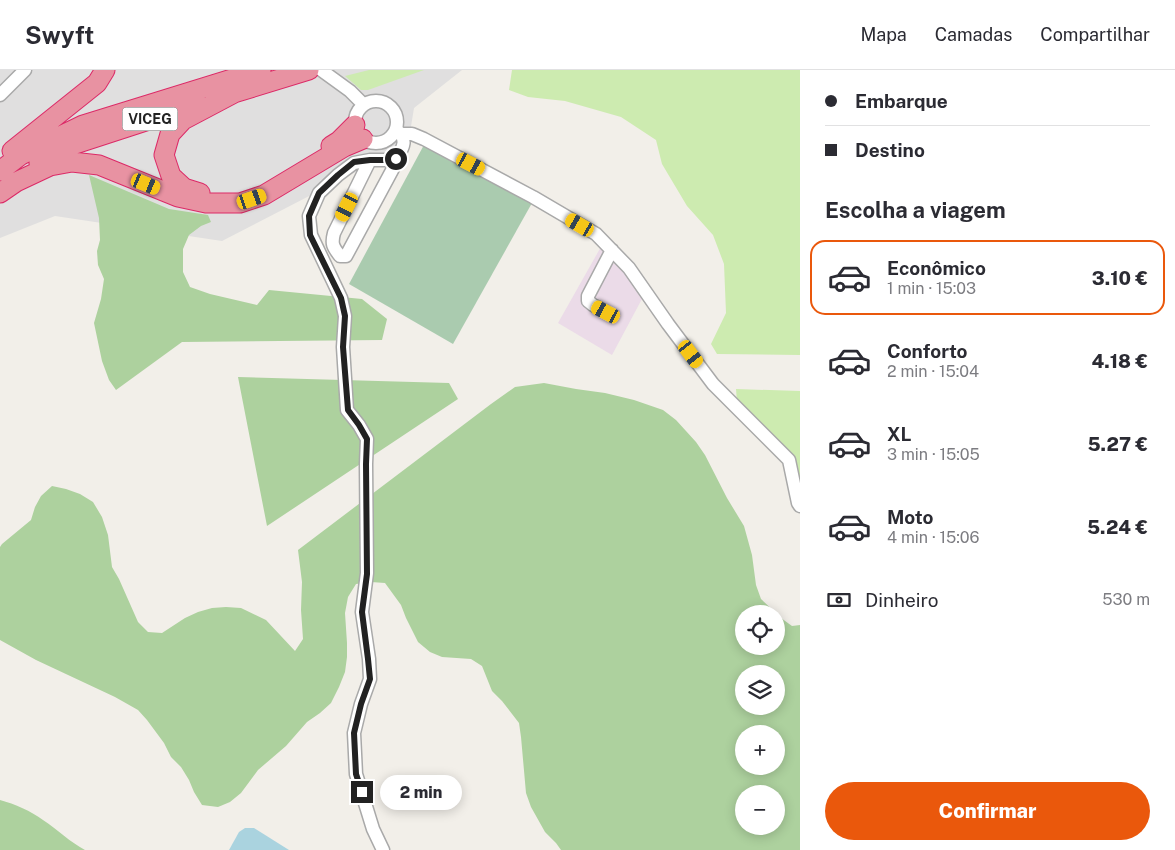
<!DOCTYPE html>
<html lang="pt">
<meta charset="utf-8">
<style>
body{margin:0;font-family:"Public Sans",sans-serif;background:#f7f7f7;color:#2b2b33;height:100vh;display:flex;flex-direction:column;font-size:19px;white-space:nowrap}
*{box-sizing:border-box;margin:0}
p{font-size:16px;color:#7c7c81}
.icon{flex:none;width:28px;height:28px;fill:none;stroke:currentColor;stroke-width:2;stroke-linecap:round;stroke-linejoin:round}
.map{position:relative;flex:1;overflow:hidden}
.drawer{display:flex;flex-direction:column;background:#fff;width:375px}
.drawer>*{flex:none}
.guide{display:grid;align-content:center;height:110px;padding:0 25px;background:#fff}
.controls{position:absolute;left:735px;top:535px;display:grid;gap:10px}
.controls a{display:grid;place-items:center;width:50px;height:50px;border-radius:50%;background:#fff;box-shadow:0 2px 12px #0003;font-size:25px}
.end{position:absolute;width:22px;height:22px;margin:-11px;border:6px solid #222;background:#fff;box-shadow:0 0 0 2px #fff}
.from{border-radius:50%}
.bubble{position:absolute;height:35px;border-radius:18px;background:#fff;box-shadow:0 2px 12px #0003;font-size:16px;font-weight:800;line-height:35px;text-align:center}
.car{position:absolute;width:15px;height:30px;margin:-15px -8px;border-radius:6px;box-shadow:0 0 4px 1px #0007;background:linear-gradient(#f5c518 24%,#345 0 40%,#f5c518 0 76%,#345 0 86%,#f5c518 0)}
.guide b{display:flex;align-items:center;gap:18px;height:48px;font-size:19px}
.guide b+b{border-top:1px solid #e1e1e2}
.guide i{width:12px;height:12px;background:#2b2b33}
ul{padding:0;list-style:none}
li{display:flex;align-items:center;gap:15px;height:75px;margin:0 10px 8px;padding:0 15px;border:2px solid transparent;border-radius:15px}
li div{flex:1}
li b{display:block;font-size:19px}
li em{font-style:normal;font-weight:800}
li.selected{border-color:#ea580c}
li>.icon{width:45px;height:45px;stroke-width:1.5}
h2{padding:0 25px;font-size:22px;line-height:60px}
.pay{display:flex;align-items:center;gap:12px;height:55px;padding:0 25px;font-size:19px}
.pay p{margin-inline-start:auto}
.primary-button{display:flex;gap:10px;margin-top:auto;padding:10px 25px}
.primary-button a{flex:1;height:58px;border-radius:30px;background:#ea580c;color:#fff;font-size:20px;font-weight:800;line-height:58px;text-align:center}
header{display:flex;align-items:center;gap:30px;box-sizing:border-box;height:70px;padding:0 25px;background:#fff;border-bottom:1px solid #e1e1e2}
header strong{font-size:24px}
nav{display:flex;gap:28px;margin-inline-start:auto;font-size:18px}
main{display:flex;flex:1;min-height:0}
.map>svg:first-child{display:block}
</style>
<header>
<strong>Swyft</strong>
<nav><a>Mapa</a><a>Camadas</a><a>Compartilhar</a></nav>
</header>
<main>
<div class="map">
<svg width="800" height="780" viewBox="0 0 800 780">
<rect width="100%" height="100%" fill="#f2efe9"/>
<path fill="#e0dfdf" d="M 0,0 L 462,0 L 414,38 L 408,75 L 222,171 L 55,146 L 0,168 Z"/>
<path fill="#ebdbe8" d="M 602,175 L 605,178 L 602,189 L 614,194 L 616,192 L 643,227 L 612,285 L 558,253 Z"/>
<path fill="#cdebb0" d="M 369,0 L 424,0 L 368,20 L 361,20 L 345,6 Z
M 512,0 L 800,0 L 800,285 L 717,284 L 711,274 L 726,243 L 724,194 L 713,165 L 687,136 L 662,94 L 656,70 L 621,47 L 565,31 L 528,27 L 509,20 Z
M 736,319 L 800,321 L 800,414 L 791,384 L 782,374 L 737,332 Z"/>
<path fill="#add19e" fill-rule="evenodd" d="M 89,105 L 169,139 L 208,145 L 211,152 L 201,156 L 189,165 L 183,179 L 183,202 L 190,217 L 210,224 L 257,235 L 269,220 L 362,229 L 387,249 L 382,270 L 182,272 L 116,320 L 109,310 L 102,291 L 94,253 L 101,229 L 104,209 L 98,195 L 97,181 L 100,170 L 99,148 Z
M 238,307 L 449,313 L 458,329 L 267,456 Z
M 544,313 L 576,319 L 605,323 L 634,330 L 663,340 L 676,350 L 696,372 L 705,385 L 727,428 L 744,456 L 752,485 L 756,515 L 761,529 L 781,548 L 792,556 L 800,555 L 800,780 L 561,780 L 556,773 L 545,762 L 531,737 L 526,723 L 521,667 L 519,653 L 502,631 L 492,621 L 482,596 L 471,589 L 442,587 L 430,582 L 418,572 L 406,548 L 401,535 L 385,513 L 371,512 L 356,514 L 348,527 L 345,543 L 347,573 L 347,587 L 345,602 L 339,617 L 331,633 L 320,643 L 307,652 L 286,676 L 258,700 L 241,723 L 230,732 L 218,737 L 202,735 L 194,722 L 189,710 L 181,697 L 171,687 L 164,673 L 147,650 L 138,640 L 115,627 L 36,590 L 0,570 L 0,477 L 2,474 L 31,450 L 35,437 L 41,426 L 52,416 L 66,419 L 80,424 L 93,432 L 102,447 L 108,465 L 112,497 L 119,509 L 138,552 L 148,562 L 162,563 L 185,548 L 198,542 L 212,538 L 226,537 L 241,538 L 266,550 L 295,581 L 303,569 L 301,540 L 302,512 L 298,480 L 491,334 L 515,317 ZM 744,544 L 776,544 L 776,576 L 744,576 ZM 744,604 L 776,604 L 776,636 L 744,636 ZM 744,664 L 776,664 L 776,696 L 744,696 ZM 744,724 L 776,724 L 776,756 L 744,756 Z
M 0,730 C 15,734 31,741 43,750 C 58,760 70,772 85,780 L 0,780 Z"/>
<path fill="#aacbaf" d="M 425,73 L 532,133 L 453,274 L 349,214 Z"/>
<path fill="#aad3df" d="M 245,758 L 254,758 L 289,780 L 229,780 L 239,762 Z"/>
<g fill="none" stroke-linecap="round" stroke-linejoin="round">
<defs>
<path id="minor" d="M 321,0 L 350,21 L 363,34
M 0,25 L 25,0
M355 52a21 21 0 1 1 42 0a21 21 0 1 1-42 0Z
M 402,64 L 412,64 L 424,69 L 533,127 L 596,164 L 629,198 L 668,254 L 713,314 L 789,390 L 798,433 L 800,436
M 370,90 L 334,163 C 331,174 333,177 340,186 L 346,186 L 396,93 L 396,89
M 606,242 L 593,235 L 588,231 L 588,226 L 612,180
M 383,780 L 373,759 L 356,704 L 354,663 L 361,634 L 370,609 L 369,589 L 362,542 L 367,503 L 366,394 L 367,369 L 359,355 L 347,340 L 343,277 L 345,246 L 341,228 L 311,165 L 309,146 L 319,123 L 338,105 L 354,93 L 370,90 L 389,90 L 396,89 C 404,77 408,69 396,59"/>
<path id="highway" d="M 224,26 L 309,0
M 331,76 L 339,71 L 355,55
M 12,81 L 97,13 L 105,0
M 39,93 L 69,76 L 198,34
M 0,101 L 21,85 L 83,55 L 261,0
M 0,123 L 16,112 L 50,96 L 72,92 L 99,95 L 178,127 L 206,133 L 240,133 L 264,125 L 344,77 L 363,69
M 200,123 L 184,118 L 171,106 L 164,85 L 170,64 L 183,50 L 236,22"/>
</defs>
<use href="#minor" stroke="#a9a9a9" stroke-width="15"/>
<use href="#highway" stroke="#dc2a67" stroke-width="21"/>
<use href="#minor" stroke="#fff" stroke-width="12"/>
<use href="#highway" stroke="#e892a2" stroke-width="19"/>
</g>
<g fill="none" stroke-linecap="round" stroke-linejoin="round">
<path stroke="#222" stroke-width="6" d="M 362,722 L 356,704 L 354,663 L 361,634 L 370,609 L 368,589 L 362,542 L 367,504 L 366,394 L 367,369 L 359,355 L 348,340 L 343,277 L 345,246 L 341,228 L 310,165 L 309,146 L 319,123 L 338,105 L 354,92 L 370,90 L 389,90 L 396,89"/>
</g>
<g text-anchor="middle" stroke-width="5" stroke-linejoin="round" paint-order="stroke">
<rect fill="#fff" stroke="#646464" stroke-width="1" x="122.5" y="37.5" width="55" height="23" rx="4"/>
<g font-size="14" font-weight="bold" fill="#222">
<text x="150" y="54">VICEG</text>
</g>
</g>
</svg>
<div class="controls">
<a><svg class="icon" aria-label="locate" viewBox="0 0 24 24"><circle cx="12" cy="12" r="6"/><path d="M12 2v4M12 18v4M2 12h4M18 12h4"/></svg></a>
<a><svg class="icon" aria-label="layers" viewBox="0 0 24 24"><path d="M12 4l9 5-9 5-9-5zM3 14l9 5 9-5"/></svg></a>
<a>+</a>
<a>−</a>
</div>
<i class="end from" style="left:396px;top:89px"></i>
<i class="end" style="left:362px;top:722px"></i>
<div class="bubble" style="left:380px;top:705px;width:82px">2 min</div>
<i class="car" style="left:471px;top:94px;rotate:118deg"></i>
<i class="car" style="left:146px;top:114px;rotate:112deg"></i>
<i class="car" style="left:252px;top:129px;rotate:71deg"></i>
<i class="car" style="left:347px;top:137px;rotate:207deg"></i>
<i class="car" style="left:580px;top:155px;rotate:300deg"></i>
<i class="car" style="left:606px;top:242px;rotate:298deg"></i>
<i class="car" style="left:691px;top:284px;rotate:143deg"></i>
</div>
<section class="drawer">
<div class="guide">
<b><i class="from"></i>Embarque</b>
<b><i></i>Destino</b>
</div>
<h2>Escolha a viagem</h2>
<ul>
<li class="selected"><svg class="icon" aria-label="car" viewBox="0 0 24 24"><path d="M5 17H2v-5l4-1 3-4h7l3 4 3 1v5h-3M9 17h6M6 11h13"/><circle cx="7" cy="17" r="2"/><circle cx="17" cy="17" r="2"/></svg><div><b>Econômico</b><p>1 min · 15:03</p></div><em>3.10 €</em></li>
<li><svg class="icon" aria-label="car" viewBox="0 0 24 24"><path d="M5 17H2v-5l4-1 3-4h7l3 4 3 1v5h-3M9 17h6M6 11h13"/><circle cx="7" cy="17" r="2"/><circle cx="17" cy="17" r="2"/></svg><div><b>Conforto</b><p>2 min · 15:04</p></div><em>4.18 €</em></li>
<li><svg class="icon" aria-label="car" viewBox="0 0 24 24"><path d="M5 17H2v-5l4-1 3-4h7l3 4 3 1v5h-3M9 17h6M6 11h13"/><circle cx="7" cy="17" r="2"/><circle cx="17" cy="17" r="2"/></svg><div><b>XL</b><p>3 min · 15:05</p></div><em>5.27 €</em></li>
<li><svg class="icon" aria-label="car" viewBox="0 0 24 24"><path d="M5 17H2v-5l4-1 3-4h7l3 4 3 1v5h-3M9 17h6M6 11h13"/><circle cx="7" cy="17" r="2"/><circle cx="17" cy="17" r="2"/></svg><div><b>Moto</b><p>4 min · 15:06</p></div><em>5.24 €</em></li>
</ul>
<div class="pay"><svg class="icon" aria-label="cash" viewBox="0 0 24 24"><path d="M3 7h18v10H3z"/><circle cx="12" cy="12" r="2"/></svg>Dinheiro<p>530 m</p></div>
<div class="primary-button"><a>Confirmar</a></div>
</section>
</main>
